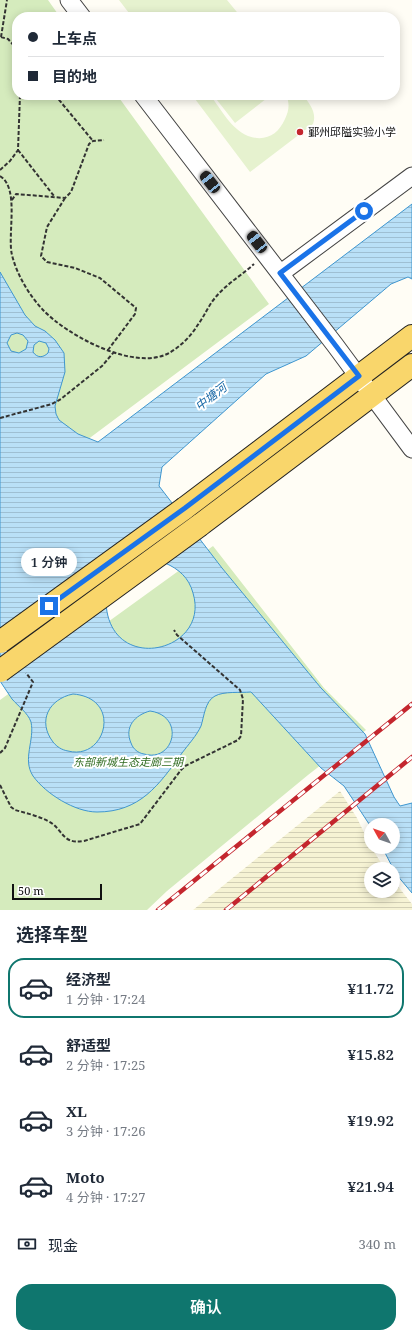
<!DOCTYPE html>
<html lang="zh">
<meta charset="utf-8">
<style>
body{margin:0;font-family:"Noto Serif","Noto Sans SC",serif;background:#f6f6f7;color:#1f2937;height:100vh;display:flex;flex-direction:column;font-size:15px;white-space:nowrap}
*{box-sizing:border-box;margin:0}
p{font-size:13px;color:#747a83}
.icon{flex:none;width:22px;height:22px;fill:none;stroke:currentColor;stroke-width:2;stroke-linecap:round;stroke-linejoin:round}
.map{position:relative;height:910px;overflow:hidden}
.details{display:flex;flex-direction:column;background:#fff;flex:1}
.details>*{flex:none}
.hud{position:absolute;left:12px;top:12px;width:388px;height:88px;border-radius:16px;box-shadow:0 2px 10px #0003;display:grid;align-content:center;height:88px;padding:0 16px;background:#fff}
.needle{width:26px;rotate:310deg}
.controls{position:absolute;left:364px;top:818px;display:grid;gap:8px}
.controls a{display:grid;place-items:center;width:36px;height:36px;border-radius:50%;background:#fff;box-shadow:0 2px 10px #0003;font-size:20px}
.scale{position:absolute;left:12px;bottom:10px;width:90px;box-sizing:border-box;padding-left:4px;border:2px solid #111;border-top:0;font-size:11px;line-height:14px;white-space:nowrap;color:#111;-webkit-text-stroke:3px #fff;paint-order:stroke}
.end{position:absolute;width:18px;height:18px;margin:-9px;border:5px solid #1a73e8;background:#fff;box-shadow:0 0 0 2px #fff}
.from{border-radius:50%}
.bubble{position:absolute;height:28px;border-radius:14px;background:#fff;box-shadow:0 2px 10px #0003;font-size:13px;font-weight:600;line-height:28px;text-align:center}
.car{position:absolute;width:12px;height:24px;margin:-12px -6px;border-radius:5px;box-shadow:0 0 3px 1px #0007;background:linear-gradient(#222 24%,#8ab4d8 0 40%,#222 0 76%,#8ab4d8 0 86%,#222 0)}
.hud b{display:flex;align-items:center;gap:14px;height:38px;font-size:15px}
.hud b+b{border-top:1px solid #e0e1e3}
.hud i{width:10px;height:10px;background:#1f2937}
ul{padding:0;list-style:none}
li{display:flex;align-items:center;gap:12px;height:60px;margin:0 8px 6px;padding:0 8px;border:2px solid transparent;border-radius:16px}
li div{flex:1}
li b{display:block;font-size:15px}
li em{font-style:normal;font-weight:600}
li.current{border-color:#0f766e}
li>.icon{width:36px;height:36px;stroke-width:1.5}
h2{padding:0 16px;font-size:18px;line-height:48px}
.pay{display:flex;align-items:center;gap:10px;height:44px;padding:0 16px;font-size:15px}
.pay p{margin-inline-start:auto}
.button{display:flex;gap:8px;margin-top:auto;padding:8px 16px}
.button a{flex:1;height:46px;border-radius:16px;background:#0f766e;color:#fff;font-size:16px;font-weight:600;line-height:46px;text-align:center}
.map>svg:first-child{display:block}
</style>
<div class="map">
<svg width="412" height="910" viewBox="0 0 412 910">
<defs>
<pattern id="farmland-rules" width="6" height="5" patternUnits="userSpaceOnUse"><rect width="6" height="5" fill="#f6f3d4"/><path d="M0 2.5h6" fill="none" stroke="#d2cfb5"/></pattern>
<pattern id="water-rules" width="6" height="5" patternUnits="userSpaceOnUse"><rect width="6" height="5" fill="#b9e0f7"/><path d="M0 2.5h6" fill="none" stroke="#9ebfd3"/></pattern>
</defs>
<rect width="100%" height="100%" fill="#fffdf5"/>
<path fill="url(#farmland-rules)" d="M 340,791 L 357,818 L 371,847 L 385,869 L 371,869 L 371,891 L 393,891 L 393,880 L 412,904 L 412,910 L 193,910 Z"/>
<path fill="#d5ebbd" d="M 0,0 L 48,0 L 60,17 L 17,17 L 17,95 L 117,95 L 269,304 L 0,505 Z
M 213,546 L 324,688 L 366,730 L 308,775 L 167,891 L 147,910 L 0,910 L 0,700 Z"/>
<path fill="#e6f2cf" d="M 119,0 L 227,0 L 241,17 L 224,17 L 213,13 L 207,13 L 191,17 L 132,17 Z
M 192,95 L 210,95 C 221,109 231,129 248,136 C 265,142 278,135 285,119 C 289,111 290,103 286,95 L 303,95 C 310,104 317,113 313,124 L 250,172 Z
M 213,95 L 271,95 L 235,123 Z"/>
<path fill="url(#water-rules)" stroke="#3f96cf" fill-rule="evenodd" d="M 412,204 L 412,279 L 408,277 L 391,284 L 306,356 L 266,374 L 162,467 L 159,486 L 222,568 L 321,688 L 365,734 L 394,797 L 400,806 L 412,803 L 412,893 L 396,874 L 382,847 L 393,847 L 393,825 L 371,825 L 371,827 L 344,786 L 321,768 L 251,692 C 240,693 224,691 215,696 C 205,701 204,717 201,726 C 197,735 188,745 182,753 C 159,785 140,812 97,812 C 75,812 46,794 33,776 C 22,759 35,740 31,722 C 28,713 18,706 12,699 C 8,693 4,687 0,681 L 0,272 L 25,315 L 35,326 L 45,331 L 55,340 L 64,353 L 65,372 L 55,406 L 56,414 L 59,420 L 78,434 L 98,442 ZM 17,333 L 23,335 L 28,341 L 26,349 L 19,353 L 11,351 L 7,343 L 11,335 ZM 39,341 L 46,343 L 49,349 L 48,353 C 43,358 37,358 33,352 L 34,345 ZM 165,563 C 179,569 189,578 193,593 C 211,652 110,676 106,603 ZM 73,694 C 123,698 106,761 68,751 C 62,750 57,747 53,742 C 37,721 49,699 73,694 ZM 150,711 C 186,716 174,763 144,754 C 138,753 133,749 131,743 C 124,727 135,715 150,711 Z"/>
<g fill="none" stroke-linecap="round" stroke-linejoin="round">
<defs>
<path id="minor" d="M 69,0 L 82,17
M 143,95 L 335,345 L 412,449
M 281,273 L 412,176"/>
<path id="major" d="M 185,508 L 412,336
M 200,525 L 412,365"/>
</defs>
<use href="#minor" stroke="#444" stroke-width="19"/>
<use href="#major" stroke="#222" stroke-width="24"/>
<path stroke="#333" stroke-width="2" stroke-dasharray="4 2" stroke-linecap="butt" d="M 1,37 L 7,0
M 1,37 L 8,39 L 17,49
M 55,95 L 93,141
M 18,150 L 54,196
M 0,170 L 10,161 L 18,150 L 20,95
M 0,176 C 20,188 7,235 12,255 C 17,275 29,295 43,310 C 67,335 134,372 169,353 C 180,347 191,336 197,326 C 204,317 208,306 215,298 C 225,285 242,275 254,264
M 65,198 L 47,227 L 41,256 L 47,262 L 75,268 L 100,278 L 136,308 L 135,314 L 108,350
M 12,200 L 16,194 L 65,198 L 71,192 L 89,144 L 93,141 L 104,140
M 0,418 L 52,404 L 61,399 L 102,366 L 114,352
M 0,753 L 5,748 L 33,682 L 26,673
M 0,785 L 11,807 L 15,810 C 26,813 38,816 48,821 C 63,828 61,845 84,841 L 140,824 L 181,770 L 185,766 L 238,740 L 241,736 L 243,699 L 240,690 L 177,635 L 174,630"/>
<use href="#minor" stroke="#fff" stroke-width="17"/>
<use href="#major" stroke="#f9d66b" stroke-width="22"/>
<defs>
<path id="rail" d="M 158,910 L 412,704
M 226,910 L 412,757"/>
</defs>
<use href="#rail" stroke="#c4262e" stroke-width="4.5"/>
<use href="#rail" stroke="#fff" stroke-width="3" stroke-dasharray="9" stroke-linecap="butt"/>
<defs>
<path id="major-bridge" d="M 0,642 L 185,508
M 0,671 L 200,525"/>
</defs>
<use href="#major-bridge" stroke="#222" stroke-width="24" stroke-linecap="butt"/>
<use href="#major-bridge" stroke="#f9d66b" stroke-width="22"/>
</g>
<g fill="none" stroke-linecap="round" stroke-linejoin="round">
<path stroke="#1a73e8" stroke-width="5" d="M 49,606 L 185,508 L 359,376 L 280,273 L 364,211"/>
</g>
<circle fill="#c4262e" stroke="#fff" stroke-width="1.5" cx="300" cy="132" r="4"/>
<g text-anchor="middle" stroke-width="4" stroke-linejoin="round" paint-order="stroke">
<g font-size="11" fill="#111" stroke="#fff" text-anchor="start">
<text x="308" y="136">鄞州邱隘实验小学</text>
</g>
<g font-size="11" font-style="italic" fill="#2f6b1f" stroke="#fff">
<text x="128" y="766">东部新城生态走廊三期</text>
</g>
<g font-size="12" font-style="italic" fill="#1768a6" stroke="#fff">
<text transform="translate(211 397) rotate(-38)" y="4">中塘河</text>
</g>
</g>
</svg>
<div class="controls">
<a><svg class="needle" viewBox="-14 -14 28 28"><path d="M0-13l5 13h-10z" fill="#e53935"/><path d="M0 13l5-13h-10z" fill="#747a83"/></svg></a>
<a><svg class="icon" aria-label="layers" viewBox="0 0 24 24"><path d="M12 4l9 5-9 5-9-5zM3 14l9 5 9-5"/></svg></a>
</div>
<div class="scale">50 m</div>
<i class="end from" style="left:364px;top:211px"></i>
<i class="end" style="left:49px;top:606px"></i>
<div class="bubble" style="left:21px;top:548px;width:56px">1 分钟</div>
<i class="car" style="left:210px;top:182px;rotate:322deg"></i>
<i class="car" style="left:257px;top:242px;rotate:322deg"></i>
<div class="hud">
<b><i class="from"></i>上车点</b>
<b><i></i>目的地</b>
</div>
</div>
<section class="details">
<h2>选择车型</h2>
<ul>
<li class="current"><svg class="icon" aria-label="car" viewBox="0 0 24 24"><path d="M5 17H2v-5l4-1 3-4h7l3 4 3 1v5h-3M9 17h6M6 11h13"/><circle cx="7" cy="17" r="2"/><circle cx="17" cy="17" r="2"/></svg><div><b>经济型</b><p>1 分钟 · 17:24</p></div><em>¥11.72</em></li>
<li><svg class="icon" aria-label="car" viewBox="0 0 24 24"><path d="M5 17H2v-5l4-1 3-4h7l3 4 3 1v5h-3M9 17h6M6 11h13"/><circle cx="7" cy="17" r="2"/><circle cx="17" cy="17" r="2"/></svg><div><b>舒适型</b><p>2 分钟 · 17:25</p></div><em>¥15.82</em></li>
<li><svg class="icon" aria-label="car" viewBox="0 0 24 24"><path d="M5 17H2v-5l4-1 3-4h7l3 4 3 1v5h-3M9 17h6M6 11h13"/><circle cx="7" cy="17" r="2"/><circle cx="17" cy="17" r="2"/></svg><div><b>XL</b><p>3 分钟 · 17:26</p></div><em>¥19.92</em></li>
<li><svg class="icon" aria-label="car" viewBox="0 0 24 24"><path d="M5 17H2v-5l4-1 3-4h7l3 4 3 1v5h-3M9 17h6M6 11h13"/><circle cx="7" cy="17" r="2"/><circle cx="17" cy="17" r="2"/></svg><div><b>Moto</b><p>4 分钟 · 17:27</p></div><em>¥21.94</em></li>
</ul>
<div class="pay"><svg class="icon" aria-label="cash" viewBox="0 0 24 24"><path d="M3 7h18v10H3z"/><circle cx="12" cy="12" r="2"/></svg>现金<p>340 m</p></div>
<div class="button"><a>确认</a></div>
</section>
